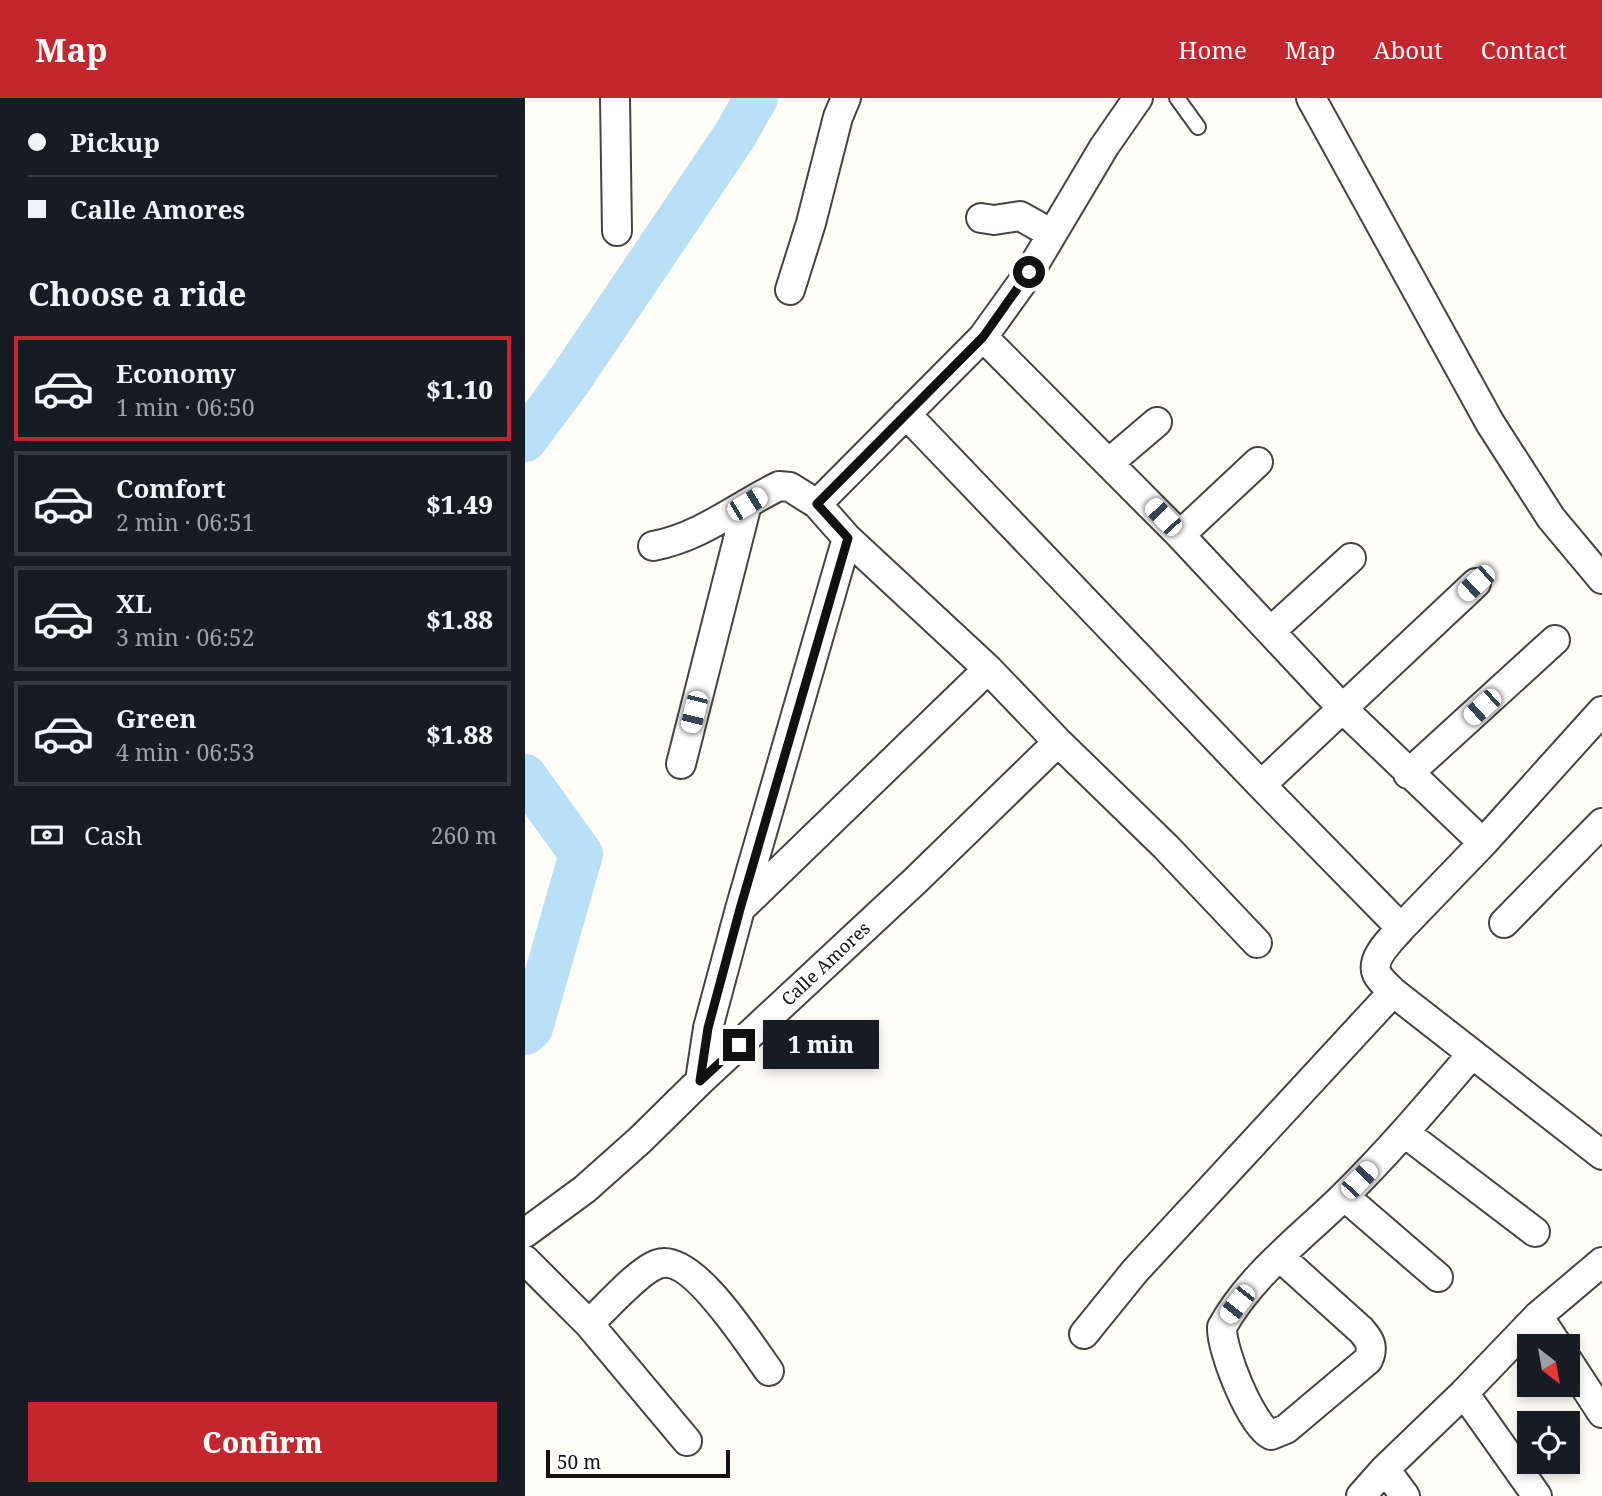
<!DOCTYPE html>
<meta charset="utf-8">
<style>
body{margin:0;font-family:"Noto Serif",serif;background:#20242c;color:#f1f3f6;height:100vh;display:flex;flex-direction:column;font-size:26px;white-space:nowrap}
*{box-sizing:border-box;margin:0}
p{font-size:23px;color:#9ea1a6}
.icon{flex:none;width:38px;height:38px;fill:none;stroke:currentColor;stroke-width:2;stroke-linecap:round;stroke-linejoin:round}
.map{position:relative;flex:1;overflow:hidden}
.drawer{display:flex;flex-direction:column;background:#171b24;width:525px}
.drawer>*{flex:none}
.top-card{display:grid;align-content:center;height:154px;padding:0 28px;background:#171b24}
.needle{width:46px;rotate:149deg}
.fabs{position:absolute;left:992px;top:1236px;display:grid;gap:14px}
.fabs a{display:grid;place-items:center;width:63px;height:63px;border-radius:0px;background:#171b24;box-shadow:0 4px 10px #0003;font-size:35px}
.scale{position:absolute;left:21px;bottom:18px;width:184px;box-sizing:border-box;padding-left:7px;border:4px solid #111;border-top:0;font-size:19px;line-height:24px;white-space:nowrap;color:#111;-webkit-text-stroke:5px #fff;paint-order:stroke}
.end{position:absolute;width:32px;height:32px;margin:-16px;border:9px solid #111;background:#fff;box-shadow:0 0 0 4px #fff}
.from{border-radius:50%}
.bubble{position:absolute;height:49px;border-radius:0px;background:#171b24;box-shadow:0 4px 10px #0003;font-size:23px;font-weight:800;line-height:49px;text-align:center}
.car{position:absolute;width:21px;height:42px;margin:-21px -10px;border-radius:9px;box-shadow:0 0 5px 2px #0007;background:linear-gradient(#fff 24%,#345 0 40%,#fff 0 76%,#345 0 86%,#fff 0)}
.top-card b{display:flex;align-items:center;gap:24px;height:66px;font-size:26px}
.top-card b+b{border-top:2px solid #363941}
.top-card i{width:18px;height:18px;background:#f1f3f6}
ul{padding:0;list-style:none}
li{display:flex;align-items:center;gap:21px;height:105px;margin:0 14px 10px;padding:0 14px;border:4px solid #363941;border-radius:0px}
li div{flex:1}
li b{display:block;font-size:26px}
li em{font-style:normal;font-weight:800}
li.current{border-color:#c4262e}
li>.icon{width:63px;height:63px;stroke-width:1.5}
h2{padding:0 28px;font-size:32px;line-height:84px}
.pay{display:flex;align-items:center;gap:18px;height:77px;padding:0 28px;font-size:26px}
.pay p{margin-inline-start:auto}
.button{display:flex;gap:14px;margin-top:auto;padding:14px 28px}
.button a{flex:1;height:80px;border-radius:0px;background:#c4262e;color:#fff;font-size:28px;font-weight:800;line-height:80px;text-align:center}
header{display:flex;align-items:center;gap:42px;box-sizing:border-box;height:98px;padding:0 35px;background:#c4262e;color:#fff}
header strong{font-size:33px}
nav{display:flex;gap:38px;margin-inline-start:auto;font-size:24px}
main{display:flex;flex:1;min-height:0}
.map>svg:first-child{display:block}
</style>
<header>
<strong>Map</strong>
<nav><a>Home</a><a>Map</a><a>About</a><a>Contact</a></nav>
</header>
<main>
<section class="drawer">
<div class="top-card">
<b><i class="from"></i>Pickup</b>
<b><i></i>Calle Amores</b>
</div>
<h2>Choose a ride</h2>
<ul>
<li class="current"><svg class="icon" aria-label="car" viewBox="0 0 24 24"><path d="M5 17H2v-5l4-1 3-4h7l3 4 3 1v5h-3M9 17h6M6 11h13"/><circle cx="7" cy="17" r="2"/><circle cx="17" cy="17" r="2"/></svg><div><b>Economy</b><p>1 min · 06:50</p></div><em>$1.10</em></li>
<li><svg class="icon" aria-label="car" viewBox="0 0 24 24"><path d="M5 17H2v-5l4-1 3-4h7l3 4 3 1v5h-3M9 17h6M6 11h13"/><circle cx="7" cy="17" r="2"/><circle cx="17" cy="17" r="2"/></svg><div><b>Comfort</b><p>2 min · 06:51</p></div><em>$1.49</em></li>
<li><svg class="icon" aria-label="car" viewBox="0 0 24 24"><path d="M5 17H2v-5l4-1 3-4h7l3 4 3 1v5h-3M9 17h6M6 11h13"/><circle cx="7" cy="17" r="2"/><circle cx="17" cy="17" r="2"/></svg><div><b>XL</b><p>3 min · 06:52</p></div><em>$1.88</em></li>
<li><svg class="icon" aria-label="car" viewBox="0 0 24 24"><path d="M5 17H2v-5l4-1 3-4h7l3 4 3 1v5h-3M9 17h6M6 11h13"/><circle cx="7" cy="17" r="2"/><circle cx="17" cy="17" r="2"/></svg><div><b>Green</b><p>4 min · 06:53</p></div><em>$1.88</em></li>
</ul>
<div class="pay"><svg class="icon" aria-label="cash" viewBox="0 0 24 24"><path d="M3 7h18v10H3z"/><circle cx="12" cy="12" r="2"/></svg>Cash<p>260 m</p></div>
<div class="button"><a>Confirm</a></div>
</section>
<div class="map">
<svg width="1077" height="1398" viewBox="0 0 1077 1398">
<rect width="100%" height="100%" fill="#fffdf5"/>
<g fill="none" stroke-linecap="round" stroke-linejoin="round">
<path stroke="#b9e0f7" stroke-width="44" d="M 0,342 L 44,283 L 210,37 L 231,0
M 0,678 L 56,756 L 6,930 L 0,935"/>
<defs>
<path id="service" d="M 652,0 L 673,29"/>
<path id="minor" d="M 90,0 L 92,133
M 786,0 L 965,325 L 1026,420 L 1077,481
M 456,120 L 469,122 L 495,118 L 527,136
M 265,192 L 286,125 L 313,19 L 321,0
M 458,239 L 655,437 L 818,611 L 958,745
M 381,316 L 736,687 L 876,830 L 958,745 L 1077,613
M 585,364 L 632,324
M 292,406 L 458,239 L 504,175 L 579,49 L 613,0
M 655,437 L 733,364
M 128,448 C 176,439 211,409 254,388 L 265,389 L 292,406 L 322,440 L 463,571 L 533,644 L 641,749 L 732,845
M 746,533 L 826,460
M 156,666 L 222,406
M 883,676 L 1030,542
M 736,687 L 951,485
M 216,810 L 463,571
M 979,825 L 1077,725
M 868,894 L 1077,1057
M 175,983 L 183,930 L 215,811 L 322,440
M 880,1035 L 1010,1134
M 819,1098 L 913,1179
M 0,1135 L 60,1091 L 115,1042 L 175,983 L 390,783 L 533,644
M 755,1159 L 836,1232 C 845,1242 849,1249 843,1262 L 761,1331 L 746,1337 C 726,1327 696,1252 697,1229 C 725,1178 776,1140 817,1100 C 864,1054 905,1005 947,956
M 0,1162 L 64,1226 L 162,1343
M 1013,1218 L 1033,1248
M 64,1226 C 80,1211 114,1172 133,1166 C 167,1154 225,1247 244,1273
M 559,1236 L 610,1173 L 868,894 C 862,888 855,882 852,876 C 845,860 867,841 876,830
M 1043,1263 L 1077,1315
M 939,1295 L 1012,1398
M 860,1371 L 880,1398
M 836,1398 L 860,1371 L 939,1295 L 1013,1218 L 1077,1164"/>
</defs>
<use href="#service" stroke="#444" stroke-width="18"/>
<use href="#minor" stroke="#444" stroke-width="32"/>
<use href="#service" stroke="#fff" stroke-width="14"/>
<use href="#minor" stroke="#fff" stroke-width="28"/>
</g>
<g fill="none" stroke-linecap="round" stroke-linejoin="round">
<path stroke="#111" stroke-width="9" d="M 214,947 L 175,983 L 183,930 L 215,811 L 323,440 L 292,406 L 458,239 L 504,174"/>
</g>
<g text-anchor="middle" stroke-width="7" stroke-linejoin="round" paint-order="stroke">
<g font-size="18" fill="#111" stroke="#fff">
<text transform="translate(301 866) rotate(-43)" y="6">Calle Amores</text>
</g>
</g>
</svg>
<div class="fabs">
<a><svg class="needle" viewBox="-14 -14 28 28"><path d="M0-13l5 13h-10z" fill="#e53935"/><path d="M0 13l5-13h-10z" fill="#9ea1a6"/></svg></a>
<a><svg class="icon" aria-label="locate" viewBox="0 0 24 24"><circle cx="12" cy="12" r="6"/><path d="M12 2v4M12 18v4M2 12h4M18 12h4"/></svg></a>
</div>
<div class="scale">50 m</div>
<i class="end from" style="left:504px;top:174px"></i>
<i class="end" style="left:214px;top:947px"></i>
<div class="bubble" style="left:238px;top:922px;width:116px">1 min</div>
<i class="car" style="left:222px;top:406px;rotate:59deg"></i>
<i class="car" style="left:638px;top:419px;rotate:316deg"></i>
<i class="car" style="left:951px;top:485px;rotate:227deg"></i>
<i class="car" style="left:957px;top:609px;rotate:228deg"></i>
<i class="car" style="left:169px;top:614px;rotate:194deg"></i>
<i class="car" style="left:834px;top:1082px;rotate:44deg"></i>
<i class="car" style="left:712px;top:1206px;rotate:218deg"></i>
</div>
</main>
